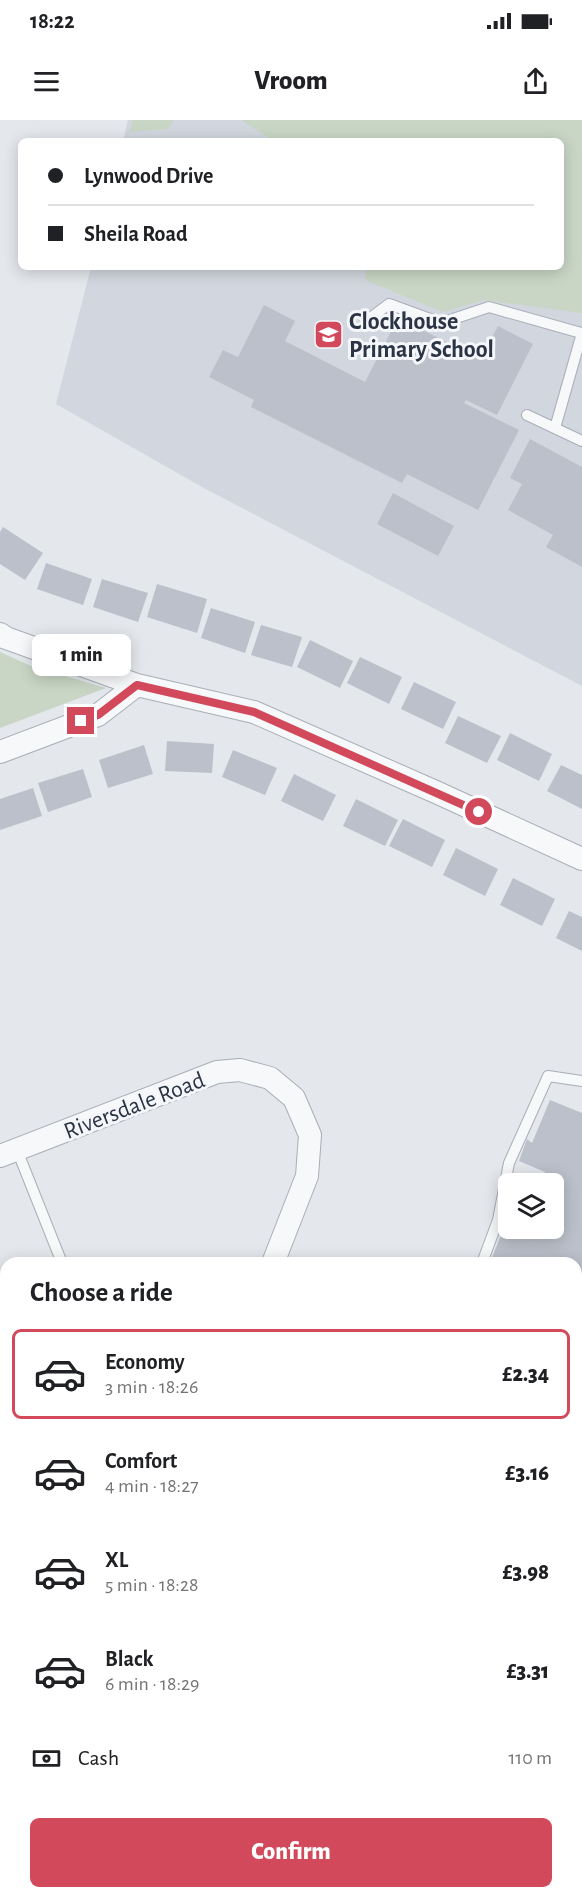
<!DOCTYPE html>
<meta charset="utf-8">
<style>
body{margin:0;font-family:"Alegreya Sans",sans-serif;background:#f6f6f6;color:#202124;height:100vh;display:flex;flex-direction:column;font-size:22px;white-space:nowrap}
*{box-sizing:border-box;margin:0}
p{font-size:20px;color:#757577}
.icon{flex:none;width:33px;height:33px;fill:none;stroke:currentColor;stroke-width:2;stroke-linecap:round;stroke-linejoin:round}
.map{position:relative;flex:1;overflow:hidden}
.sheet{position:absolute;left:0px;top:1137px;width:582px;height:642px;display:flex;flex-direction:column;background:#fff;border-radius:18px 18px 0 0;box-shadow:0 3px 15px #0003}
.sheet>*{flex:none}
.banner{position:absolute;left:18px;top:18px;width:546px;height:132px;border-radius:9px;box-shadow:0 3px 15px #0003;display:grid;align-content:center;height:132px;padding:0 30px;background:#fff}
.fabs{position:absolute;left:498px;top:1053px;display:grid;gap:12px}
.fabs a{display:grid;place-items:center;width:66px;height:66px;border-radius:9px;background:#fff;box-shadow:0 3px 15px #0003;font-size:30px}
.end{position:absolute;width:27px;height:27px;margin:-14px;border:8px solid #d1495b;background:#fff;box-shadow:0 0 0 3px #fff}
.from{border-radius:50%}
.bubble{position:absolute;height:42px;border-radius:9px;background:#fff;box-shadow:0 3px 15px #0003;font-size:20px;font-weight:800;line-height:42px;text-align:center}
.banner b{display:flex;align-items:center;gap:21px;height:57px;font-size:22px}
.banner b+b{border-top:2px solid #e0e0e0}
.banner i{width:15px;height:15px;background:#202124}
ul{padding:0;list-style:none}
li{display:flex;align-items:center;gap:18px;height:90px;margin:0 12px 9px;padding:0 18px;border:3px solid transparent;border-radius:9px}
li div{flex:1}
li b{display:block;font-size:22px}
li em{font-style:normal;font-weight:800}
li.selected{border-color:#d1495b}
li>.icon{width:54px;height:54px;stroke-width:1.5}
h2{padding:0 30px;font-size:27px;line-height:72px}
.pay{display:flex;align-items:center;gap:15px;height:66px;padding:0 30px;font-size:22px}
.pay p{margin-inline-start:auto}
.action{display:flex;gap:12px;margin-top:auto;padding:12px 30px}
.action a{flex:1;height:69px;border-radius:9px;background:#d1495b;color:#fff;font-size:24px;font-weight:800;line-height:69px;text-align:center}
.status{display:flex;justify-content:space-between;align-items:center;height:42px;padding:0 30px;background:#fff;direction:ltr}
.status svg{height:16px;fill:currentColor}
header{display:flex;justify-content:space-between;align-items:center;height:78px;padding:0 30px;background:#fff;font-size:27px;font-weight:800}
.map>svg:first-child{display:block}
</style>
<div class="status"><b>18:22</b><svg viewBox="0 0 49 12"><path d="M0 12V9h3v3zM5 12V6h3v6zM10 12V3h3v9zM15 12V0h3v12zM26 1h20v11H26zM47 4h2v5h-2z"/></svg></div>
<header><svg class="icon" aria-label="menu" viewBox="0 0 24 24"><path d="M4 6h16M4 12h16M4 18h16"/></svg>Vroom<svg class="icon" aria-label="share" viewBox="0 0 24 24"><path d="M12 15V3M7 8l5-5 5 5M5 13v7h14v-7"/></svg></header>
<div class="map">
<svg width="582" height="1779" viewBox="0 0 582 1779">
<rect width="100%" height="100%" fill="#e4e7ec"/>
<path fill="#d2d6de" d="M 128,0 L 582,0 L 582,566 L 202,367 L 56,284 L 91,147 L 561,147 L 561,21 L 123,21 Z
M 6,1688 L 6,1773 L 154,1773 L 141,1779 L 0,1779 L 0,1690 Z"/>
<path fill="#c9d6c5" d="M 133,0 L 174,0 L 168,9 L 129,12 Z
M 241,0 L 582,0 L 582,193 L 484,180 L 443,192 L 365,160 L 366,147 L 561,147 L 561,21 L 274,21 Z
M 0,532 L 31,546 L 106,568 L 0,608 Z"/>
<path fill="#bbc0ca" d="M 264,185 L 295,201 L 285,221 L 365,262 L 398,198 L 481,239 L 498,206 L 533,224 L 497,295 L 466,280 L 464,283 L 519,310 L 478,390 L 407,354 L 402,363 L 251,287 L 254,280 L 209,257 L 223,230 L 238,237 Z
M 530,319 L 582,347 L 582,447 L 546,427 L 553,415 L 508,390 L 522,364 L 510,358 Z
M 393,373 L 454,406 L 438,436 L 377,404 Z
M 3,407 L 43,433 L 25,460 L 0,444 L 0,412 Z
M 46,443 L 92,459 L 83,485 L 37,469 Z
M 102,459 L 148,473 L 138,502 L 93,487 Z
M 157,464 L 207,479 L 197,513 L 147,497 Z
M 211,488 L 255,502 L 245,533 L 201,518 Z
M 261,505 L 302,517 L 292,547 L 251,535 Z
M 310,520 L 353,541 L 340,568 L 297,547 Z
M 360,537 L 402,557 L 389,584 L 347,563 Z
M 414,562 L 456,582 L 443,609 L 401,589 Z
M 458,596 L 501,616 L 487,643 L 445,623 Z
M 510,613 L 552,634 L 539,661 L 497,640 Z
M 167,621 L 214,624 L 212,653 L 165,651 Z
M 144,625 L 153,654 L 108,668 L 99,640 Z
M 233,630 L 277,648 L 265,675 L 222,657 Z
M 561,645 L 582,655 L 582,689 L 547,671 Z
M 83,649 L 92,677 L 48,692 L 38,663 Z
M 294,654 L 336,675 L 323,701 L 281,681 Z
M 33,668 L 42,696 L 0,710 L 0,679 Z
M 356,679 L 398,700 L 385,726 L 343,706 Z
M 403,699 L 445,720 L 432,747 L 389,726 Z
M 456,728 L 498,749 L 485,776 L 443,755 Z
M 513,758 L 555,779 L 542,806 L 500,785 Z
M 569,791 L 582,797 L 582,831 L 556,818 Z
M 550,980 L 582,993 L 582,1175 L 576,1190 L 576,1143 L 490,1143 L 508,1097 L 508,1108 L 554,1108 L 554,1064 L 540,1064 L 545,1052 L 519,1041 L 527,1019 L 532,1023 Z
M 6,1409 L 6,1443 L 0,1445 L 0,1411 Z
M 578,1440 L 582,1445 L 582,1568 L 576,1572 L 576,1442 Z
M 582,1701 L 582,1779 L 493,1779 L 496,1773 L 576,1773 L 576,1705 Z
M 6,1752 L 6,1773 L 81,1773 L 84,1779 L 0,1779 L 0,1754 Z
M 92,1773 L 142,1773 L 130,1779 L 94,1779 Z"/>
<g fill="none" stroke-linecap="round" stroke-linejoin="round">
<defs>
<path id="lane" d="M 369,199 L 389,184 L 441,203 L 489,187 L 581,213
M 527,295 L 582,321
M 555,308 L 582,213
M 17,1030 L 62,1143
M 482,1143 L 498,1100 L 509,1043 L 548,956 L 582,961
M 0,1252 L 6,1247
M 0,1683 L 6,1682
M 89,1773 L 92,1779"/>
<path id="street" d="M 0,514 L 6,518 L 137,565 L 254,592 L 438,673 L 582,739
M 0,632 L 98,595 L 137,565
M 0,1036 L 217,952 L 240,950 L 270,958 L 294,978 L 310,1015 L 307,1056 L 273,1143
M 576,1335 L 582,1320
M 0,1494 L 6,1493
M 212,1779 L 222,1773"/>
<path id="secondary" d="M 576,1622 L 582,1619
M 576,1650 L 582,1646
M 341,1773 L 344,1779
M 259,1779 L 267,1773
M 423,1779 L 432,1773"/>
</defs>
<use href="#lane" stroke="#a9aeb7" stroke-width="12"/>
<use href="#street" stroke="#a9aeb7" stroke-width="24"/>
<use href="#secondary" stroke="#a9aeb7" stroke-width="33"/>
<path stroke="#c2c5cb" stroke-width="4" stroke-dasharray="4.5 4.5" stroke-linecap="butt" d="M 576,1397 L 582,1382"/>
<use href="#lane" stroke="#f7f8fa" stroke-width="10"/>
<use href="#street" stroke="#f7f8fa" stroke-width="22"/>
<use href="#secondary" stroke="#fff" stroke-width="32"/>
</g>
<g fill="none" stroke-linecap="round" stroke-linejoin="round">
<path stroke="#d1495b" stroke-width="8" d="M 81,601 L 98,595 L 137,565 L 254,592 L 479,692"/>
</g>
<defs>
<symbol id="school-square" viewBox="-11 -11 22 22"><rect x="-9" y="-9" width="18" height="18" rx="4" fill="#d1495b" stroke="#f4f6f9"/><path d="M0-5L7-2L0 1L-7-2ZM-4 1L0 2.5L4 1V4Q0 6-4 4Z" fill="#fff"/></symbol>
</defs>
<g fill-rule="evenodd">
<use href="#school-square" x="312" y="198" width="33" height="33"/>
</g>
<g text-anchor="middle" stroke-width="6" stroke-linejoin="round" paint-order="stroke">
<g font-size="24" font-weight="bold" fill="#2b3445" stroke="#f4f6f9" text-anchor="start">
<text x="349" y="209">Clockhouse<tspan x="349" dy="28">Primary School</tspan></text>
</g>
<g font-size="24" fill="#2b3445" stroke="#f4f6f9">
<text transform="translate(134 985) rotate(-21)" y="8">Riversdale Road</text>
</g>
</g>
</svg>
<div class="fabs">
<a><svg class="icon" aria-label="layers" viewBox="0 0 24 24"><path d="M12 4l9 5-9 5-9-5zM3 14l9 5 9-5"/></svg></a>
</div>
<i class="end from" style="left:479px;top:692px"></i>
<i class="end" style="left:81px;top:601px"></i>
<div class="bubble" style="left:32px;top:514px;width:99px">1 min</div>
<div class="banner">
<b><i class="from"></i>Lynwood Drive</b>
<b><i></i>Sheila Road</b>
</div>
<section class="sheet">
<h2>Choose a ride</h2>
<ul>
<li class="selected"><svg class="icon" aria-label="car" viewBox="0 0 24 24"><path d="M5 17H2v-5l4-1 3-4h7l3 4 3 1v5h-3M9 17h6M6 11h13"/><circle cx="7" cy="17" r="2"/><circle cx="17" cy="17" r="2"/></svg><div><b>Economy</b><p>3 min · 18:26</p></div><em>£2.34</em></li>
<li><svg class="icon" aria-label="car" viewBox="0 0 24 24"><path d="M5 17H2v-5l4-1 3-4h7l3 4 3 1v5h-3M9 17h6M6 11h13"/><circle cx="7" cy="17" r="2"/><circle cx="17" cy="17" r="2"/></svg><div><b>Comfort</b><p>4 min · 18:27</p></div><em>£3.16</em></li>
<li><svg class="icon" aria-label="car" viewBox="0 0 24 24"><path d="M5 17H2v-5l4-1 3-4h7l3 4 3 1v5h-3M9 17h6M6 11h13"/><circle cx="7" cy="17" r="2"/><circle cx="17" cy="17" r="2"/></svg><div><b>XL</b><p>5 min · 18:28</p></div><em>£3.98</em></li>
<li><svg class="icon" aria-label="car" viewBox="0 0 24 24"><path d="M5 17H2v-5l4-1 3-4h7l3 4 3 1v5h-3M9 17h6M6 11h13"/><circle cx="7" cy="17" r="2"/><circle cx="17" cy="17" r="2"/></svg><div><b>Black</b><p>6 min · 18:29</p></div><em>£3.31</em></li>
</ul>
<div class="pay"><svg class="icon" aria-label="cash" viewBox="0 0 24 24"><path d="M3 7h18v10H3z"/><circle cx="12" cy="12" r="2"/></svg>Cash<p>110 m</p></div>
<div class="action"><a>Confirm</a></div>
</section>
</div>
